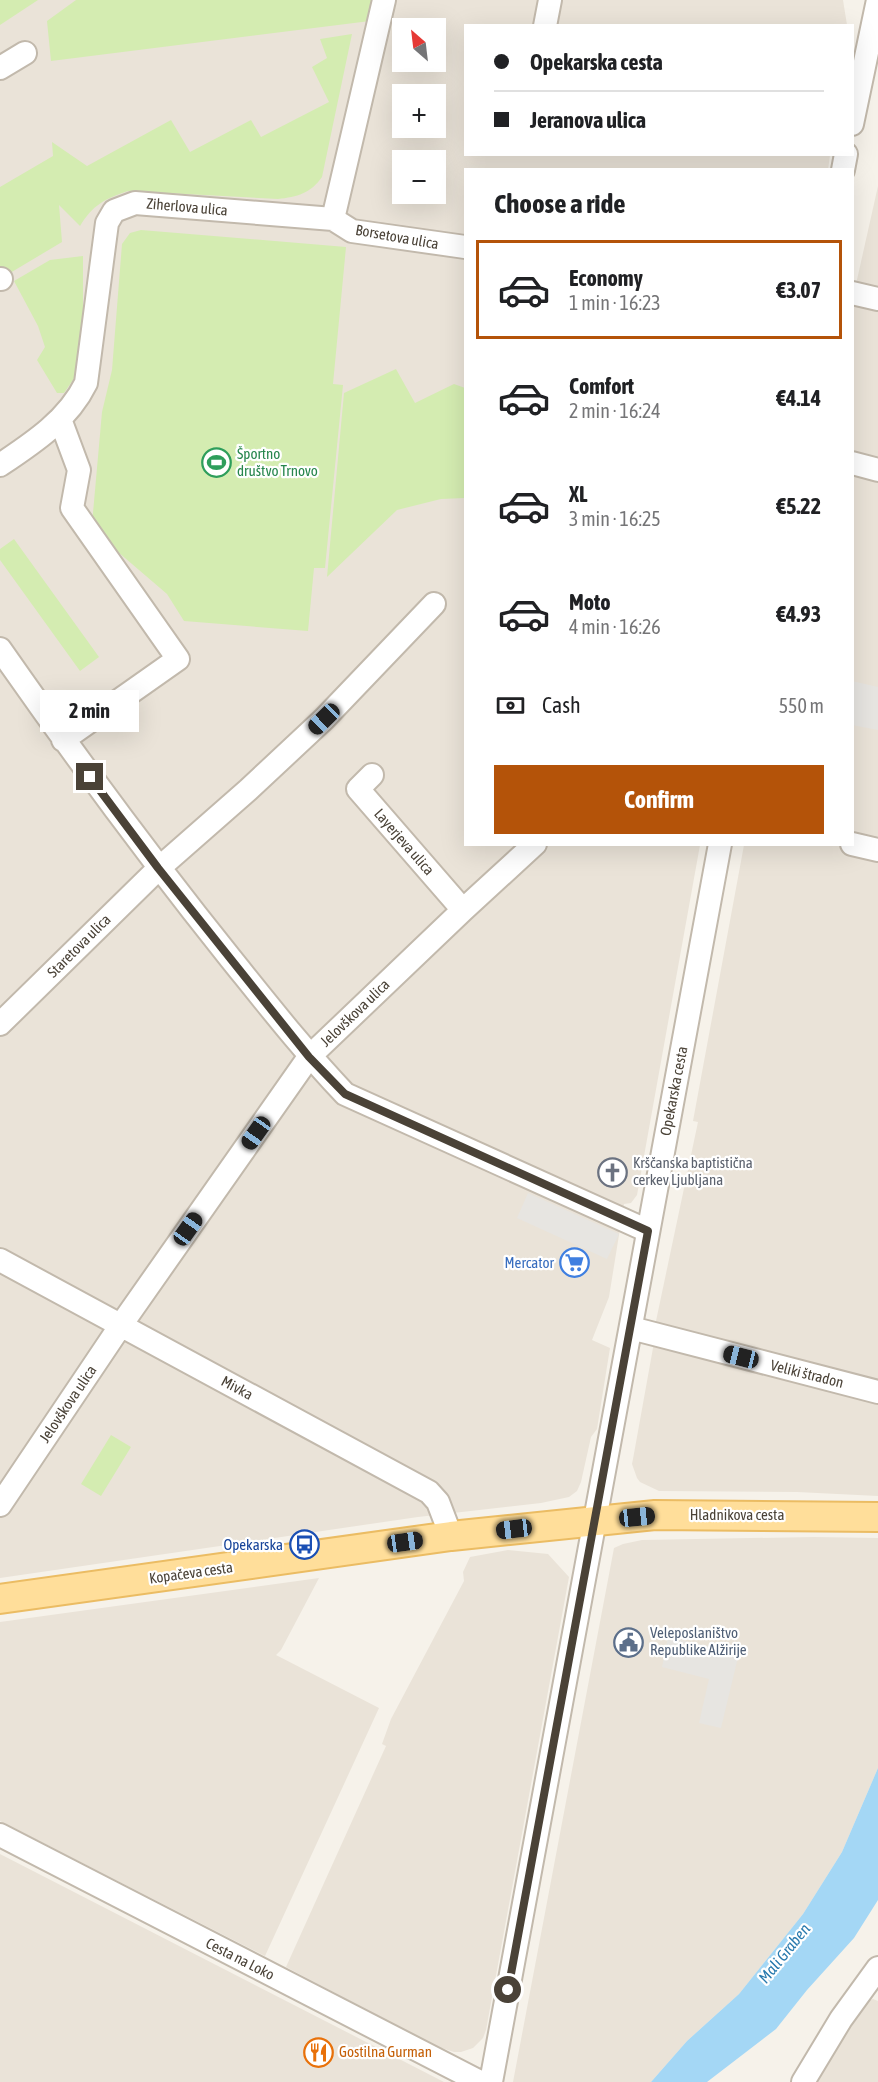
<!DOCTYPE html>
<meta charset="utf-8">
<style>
body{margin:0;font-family:"Asap Condensed",sans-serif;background:#f2f2f2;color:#202124;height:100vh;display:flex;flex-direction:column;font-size:22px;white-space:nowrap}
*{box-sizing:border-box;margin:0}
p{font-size:20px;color:#757577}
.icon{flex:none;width:33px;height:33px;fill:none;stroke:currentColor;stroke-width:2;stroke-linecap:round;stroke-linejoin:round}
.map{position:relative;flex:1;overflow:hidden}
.sheet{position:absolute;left:464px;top:168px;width:390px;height:678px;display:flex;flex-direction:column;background:#fff;border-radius:0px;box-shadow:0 6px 24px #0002}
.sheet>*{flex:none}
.top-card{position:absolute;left:464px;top:24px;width:390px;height:132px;border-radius:0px;box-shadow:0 6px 24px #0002;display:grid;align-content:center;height:132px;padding:0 30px;background:#fff}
.needle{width:39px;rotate:332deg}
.buttons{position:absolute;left:392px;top:18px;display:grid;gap:12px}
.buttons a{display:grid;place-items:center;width:54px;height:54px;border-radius:0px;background:#fff;box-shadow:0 6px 24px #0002;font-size:30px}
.end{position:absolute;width:27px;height:27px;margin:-14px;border:8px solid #4a4237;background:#fff;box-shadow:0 0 0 3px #fff}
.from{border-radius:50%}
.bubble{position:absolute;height:42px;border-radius:0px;background:#fff;box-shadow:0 6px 24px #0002;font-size:20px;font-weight:700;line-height:42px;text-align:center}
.car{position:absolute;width:18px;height:36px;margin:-18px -9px;border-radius:8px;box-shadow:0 0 4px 2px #0007;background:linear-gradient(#222 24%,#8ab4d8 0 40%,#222 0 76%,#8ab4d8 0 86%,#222 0)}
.top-card b{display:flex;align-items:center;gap:21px;height:57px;font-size:22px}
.top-card b+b{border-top:2px solid #e0e0e0}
.top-card i{width:15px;height:15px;background:#202124}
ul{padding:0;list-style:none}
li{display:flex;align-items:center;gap:18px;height:99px;margin:0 12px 9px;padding:0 18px;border:3px solid transparent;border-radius:0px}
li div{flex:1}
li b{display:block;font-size:22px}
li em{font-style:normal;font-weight:700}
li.selected{border-color:#b45309}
li>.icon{width:54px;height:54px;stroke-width:1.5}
h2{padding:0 30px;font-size:27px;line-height:72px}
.pay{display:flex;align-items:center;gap:15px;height:66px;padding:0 30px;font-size:22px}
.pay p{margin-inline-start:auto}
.action{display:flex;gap:12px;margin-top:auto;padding:12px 30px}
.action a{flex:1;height:69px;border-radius:0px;background:#b45309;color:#fff;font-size:24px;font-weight:700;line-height:69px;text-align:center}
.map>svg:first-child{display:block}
</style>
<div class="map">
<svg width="878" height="2082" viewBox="0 0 878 2082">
<rect width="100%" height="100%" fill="#f6f2ea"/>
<path fill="#eae3d8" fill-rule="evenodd" d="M 0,0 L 843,0 L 847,25 L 465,26 L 465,154 L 830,155 L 828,170 L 465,170 L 465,844 L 700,845 L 637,1195 L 631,1203 L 624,1204 L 609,1297 L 592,1340 L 610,1348 L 597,1429 L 591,1437 L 581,1482 L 577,1491 L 569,1497 L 541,1503 L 418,1517 L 0,1578 ZM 402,28 L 435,28 L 435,62 L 402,62 ZM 402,94 L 435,94 L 435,128 L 402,128 ZM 402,160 L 435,160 L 435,194 L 402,194 Z
M 878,186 L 878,1496 L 797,1492 L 659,1491 L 640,1482 L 637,1478 L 632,1464 L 633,1459 L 653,1348 L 656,1321 L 698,1122 L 693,1121 L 744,845 L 852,844 L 852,302 Z
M 814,1537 L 878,1538 L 878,1768 L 842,1852 L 803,1914 L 739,1994 L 687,2041 L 651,2082 L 513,2082 L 614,1548 L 623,1544 L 642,1540 Z
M 508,1550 L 548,1554 L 569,1577 L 486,2030 L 483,2038 L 473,2048 L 461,2052 L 454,2052 L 435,2046 L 286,1967 L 386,1746 L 382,1744 L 391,1719 L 464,1581 L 463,1572 L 470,1557 Z
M 319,1578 L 281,1650 L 276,1655 L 379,1708 L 265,1956 L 0,1821 L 0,1622 Z
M 0,1854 L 444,2082 L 0,2082 Z
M 873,1999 L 878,2001 L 878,2082 L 810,2082 L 865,2002 Z"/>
<path fill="#d4ecb1" d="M 0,0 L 38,0 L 0,25 Z
M 76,0 L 384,0 L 378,20 L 51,61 L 47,21 Z
M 352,34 L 322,177 C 311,193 297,197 278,199 L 128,191 C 104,199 93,205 80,226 L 59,205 L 62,242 L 0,279 L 0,187 L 53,156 L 52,142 L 87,166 L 171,120 L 190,152 L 251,120 L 261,137 L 329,102 L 312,67 L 327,58 L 320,39 Z
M 141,230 L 346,247 L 333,384 L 343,385 L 325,568 L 314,568 L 308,631 L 184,621 L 167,594 L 97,534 L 92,524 L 102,412 L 112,370 L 122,244 L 130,233 Z
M 83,256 L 83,350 L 75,377 L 64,393 L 57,393 L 37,360 L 45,347 L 38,326 L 14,281 L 50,260 Z
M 396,369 L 415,403 L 454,384 L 465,388 L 465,498 L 441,499 L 397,510 L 327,577 L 344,393 Z
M 14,539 L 99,657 L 80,671 L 0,560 L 0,549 Z
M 111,1435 L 131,1447 L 101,1496 L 81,1484 Z"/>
<path fill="#e7e5e1" d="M 852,681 L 878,687 L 878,730 L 852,725 Z
M 528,1193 L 619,1234 L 607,1259 L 517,1218 Z
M 668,1637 L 739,1653 L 721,1728 L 699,1723 L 709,1679 L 662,1667 Z"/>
<path fill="#a4d7f5" d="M 878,1768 L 878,1900 L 854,1938 L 807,1990 L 776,2029 L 707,2082 L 651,2082 L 687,2041 L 739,1994 L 803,1914 L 842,1852 Z"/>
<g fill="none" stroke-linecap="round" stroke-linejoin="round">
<defs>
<path id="minor" d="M 545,26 L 550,0
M 0,68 L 25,53
M 852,124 L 878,0
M 843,170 L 846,154
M 333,219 L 352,231 L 465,247
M 0,279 L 1,279
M 852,293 L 878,299
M 60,419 L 79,470 L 72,508 L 178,659 L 63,740
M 852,463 L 878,470
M 0,465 C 33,443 68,420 86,383 L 107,223 L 114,211 L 135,203 L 333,219 L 384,0
M 0,649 C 74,755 150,858 231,959 C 268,1005 304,1051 345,1094 L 648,1231
M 372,775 L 358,789 L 463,910
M 852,844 L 878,850
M 0,1024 L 158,869 L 248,790 L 324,719 L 434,604
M 0,1260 L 429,1492 L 438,1502 L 451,1536
M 631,1328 L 878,1392
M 0,1505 L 121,1325 L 309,1057 L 463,910 L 535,844
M 0,1835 L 480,2082
M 491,2082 L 720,844
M 803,2082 L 841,2019 L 878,1968"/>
<path id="major" d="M 0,1599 L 451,1536 L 655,1515 L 878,1517"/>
</defs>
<use href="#minor" stroke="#c2b9ac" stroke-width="26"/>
<use href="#major" stroke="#ebbc63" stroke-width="32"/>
<use href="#minor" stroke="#fff" stroke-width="22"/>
<use href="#major" stroke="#ffde9a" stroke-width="28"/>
</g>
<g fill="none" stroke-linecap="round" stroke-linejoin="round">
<path stroke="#4a4237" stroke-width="8" d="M 90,777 L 158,868 L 309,1057 L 345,1094 L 648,1231 L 508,1990"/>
</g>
<defs>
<symbol id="stadium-ring" viewBox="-11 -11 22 22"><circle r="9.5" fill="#fff" stroke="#2e9e5b" stroke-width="1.5"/><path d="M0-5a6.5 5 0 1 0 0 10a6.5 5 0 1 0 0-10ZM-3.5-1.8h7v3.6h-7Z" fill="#2e9e5b"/></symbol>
<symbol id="church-ring" viewBox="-11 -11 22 22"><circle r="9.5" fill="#fff" stroke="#6b7280" stroke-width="1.5"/><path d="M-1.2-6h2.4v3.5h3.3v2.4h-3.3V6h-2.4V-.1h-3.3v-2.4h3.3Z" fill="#6b7280"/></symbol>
<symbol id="supermarket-ring" viewBox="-11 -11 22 22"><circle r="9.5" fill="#fff" stroke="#3f7fe0" stroke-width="1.5"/><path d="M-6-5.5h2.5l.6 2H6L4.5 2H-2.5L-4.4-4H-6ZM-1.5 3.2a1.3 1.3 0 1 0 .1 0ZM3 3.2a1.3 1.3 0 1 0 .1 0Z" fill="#3f7fe0"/></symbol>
<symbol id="bus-ring" viewBox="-11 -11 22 22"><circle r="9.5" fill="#fff" stroke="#1a4fb4" stroke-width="1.5"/><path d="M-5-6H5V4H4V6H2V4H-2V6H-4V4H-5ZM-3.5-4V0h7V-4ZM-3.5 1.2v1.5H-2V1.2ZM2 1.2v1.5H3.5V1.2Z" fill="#1a4fb4"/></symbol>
<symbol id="civic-ring" viewBox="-11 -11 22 22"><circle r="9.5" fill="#fff" stroke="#5c6f8a" stroke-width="1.5"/><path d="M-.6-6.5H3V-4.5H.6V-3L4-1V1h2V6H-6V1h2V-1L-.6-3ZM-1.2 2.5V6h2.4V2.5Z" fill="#5c6f8a"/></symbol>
<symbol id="restaurant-ring" viewBox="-11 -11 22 22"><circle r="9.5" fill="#fff" stroke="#e8710a" stroke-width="1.5"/><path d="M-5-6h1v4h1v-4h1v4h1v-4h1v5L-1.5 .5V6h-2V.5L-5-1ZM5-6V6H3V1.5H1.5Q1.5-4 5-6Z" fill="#e8710a"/></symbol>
</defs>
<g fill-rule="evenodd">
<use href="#stadium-ring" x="200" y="446" width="33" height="33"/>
<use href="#church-ring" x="596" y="1156" width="33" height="33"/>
<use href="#supermarket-ring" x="558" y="1246" width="33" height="33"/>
<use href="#bus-ring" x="288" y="1528" width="33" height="33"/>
<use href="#civic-ring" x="612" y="1626" width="33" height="33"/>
<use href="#restaurant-ring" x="302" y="2036" width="33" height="33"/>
</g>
<g text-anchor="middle" stroke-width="4.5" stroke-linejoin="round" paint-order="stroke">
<g font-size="15" fill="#4a4237" stroke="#fff">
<text transform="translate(187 207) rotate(5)" y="5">Ziherlova ulica</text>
<text transform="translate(397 237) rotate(10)" y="5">Borsetova ulica</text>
<text transform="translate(404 842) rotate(49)" y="5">Layerjeva ulica</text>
<text transform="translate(79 946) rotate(-45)" y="5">Staretova ulica</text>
<text transform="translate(355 1013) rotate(-44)" y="5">Jelovškova ulica</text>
<text transform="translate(674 1091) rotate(-79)" y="5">Opekarska cesta</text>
<text transform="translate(807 1374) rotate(14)" y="5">Veliki štradon</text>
<text transform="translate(237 1388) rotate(28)" y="5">Mivka</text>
<text transform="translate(68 1404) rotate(-56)" y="5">Jelovškova ulica</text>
<text x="737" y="1520">Hladnikova cesta</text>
<text transform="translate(191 1573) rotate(-8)" y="5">Kopačeva cesta</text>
<text transform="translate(240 1959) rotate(27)" y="5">Cesta na Loko</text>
</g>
<g font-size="15" fill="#27864d" stroke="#fff" text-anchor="start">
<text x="237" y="459">Športno<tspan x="237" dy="17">društvo Trnovo</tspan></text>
</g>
<g font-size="15" fill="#5b616d" stroke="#fff" text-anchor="start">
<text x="633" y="1168">Krščanska baptistična<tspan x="633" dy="17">cerkev Ljubljana</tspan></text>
</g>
<g font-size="15" fill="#366cbe" stroke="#fff" text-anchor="end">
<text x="554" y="1268">Mercator</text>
</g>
<g font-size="15" fill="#164399" stroke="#fff" text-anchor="end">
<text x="283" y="1550">Opekarska</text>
</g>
<g font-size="15" fill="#4e5e75" stroke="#fff" text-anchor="start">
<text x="650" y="1638">Veleposlaništvo<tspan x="650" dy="17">Republike Alžirije</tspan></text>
</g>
<g font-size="15" fill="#c56008" stroke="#fff" text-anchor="start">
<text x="339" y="2057">Gostilna Gurman</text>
</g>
<g font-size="16" font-style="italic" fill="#2779ad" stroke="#fff">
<text transform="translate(784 1953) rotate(-51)" y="6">Mali Graben</text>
</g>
</g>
</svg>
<div class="buttons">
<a><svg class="needle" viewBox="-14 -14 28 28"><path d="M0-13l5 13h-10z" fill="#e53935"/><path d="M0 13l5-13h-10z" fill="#757577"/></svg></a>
<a>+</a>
<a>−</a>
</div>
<i class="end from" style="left:508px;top:1990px"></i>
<i class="end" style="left:90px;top:777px"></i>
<div class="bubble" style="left:40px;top:690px;width:99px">2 min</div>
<i class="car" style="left:324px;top:719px;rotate:226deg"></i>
<i class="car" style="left:256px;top:1133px;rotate:215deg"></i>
<i class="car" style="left:188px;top:1229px;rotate:35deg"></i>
<i class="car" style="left:741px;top:1357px;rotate:284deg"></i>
<i class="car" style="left:637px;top:1517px;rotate:84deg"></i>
<i class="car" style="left:514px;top:1529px;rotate:263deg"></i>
<i class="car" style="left:405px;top:1542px;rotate:82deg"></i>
<div class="top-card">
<b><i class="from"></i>Opekarska cesta</b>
<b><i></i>Jeranova ulica</b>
</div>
<section class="sheet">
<h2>Choose a ride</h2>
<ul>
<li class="selected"><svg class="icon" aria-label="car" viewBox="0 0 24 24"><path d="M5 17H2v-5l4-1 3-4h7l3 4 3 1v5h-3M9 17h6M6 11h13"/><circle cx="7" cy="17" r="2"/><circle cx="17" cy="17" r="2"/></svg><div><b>Economy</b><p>1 min · 16:23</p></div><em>€3.07</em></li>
<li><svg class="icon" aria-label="car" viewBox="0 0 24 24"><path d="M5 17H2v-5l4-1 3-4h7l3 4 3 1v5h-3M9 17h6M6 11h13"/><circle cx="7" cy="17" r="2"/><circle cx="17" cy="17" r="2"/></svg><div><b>Comfort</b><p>2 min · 16:24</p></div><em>€4.14</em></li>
<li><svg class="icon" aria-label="car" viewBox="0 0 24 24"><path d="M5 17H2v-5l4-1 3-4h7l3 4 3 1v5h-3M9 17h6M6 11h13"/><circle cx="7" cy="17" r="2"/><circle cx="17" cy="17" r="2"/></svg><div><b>XL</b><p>3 min · 16:25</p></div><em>€5.22</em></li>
<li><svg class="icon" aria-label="car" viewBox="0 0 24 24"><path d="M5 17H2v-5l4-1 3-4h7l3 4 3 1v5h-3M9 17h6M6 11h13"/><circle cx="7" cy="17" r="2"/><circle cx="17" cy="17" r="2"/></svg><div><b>Moto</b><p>4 min · 16:26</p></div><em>€4.93</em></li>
</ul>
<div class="pay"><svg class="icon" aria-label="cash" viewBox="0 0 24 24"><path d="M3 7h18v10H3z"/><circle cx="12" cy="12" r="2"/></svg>Cash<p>550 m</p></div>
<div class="action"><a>Confirm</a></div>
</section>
</div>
